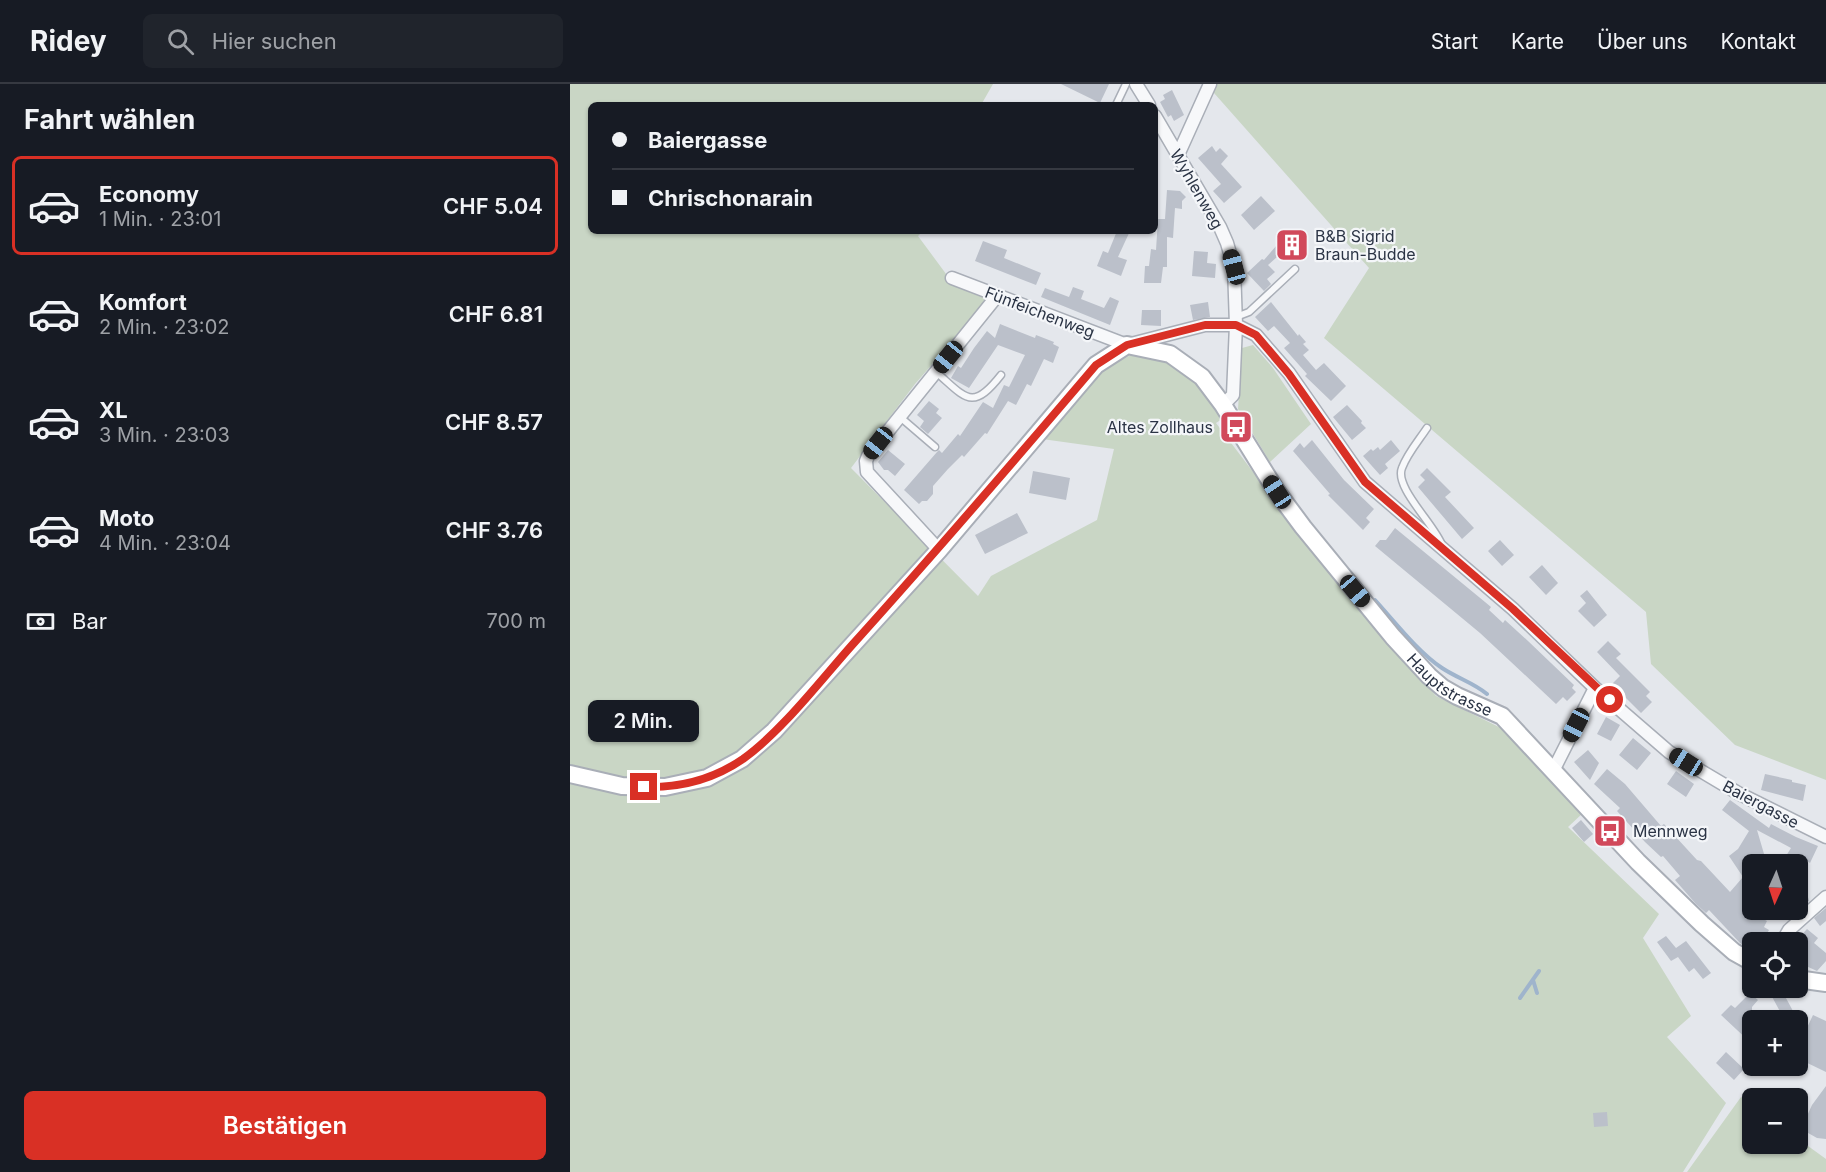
<!DOCTYPE html>
<html lang="de">
<meta charset="utf-8">
<style>
body{margin:0;font-family:Inter,sans-serif;background:#20242c;color:#f1f3f6;height:100vh;display:flex;flex-direction:column;font-size:22px;white-space:nowrap}
*{box-sizing:border-box;margin:0}
p{font-size:20px;color:#9ea1a6}
.icon{flex:none;width:33px;height:33px;fill:none;stroke:currentColor;stroke-width:2;stroke-linecap:round;stroke-linejoin:round}
.map{position:relative;flex:1;overflow:hidden}
.sheet{display:flex;flex-direction:column;background:#171b24;width:570px}
.sheet>*{flex:none}
.top-card{position:absolute;left:18px;top:18px;width:570px;height:132px;border-radius:9px;box-shadow:0 2px 4px #0004;display:grid;align-content:center;height:132px;padding:0 24px;background:#171b24}
.needle{width:39px;rotate:183deg}
.tools{position:absolute;left:1172px;top:770px;display:grid;gap:12px}
.tools a{display:grid;place-items:center;width:66px;height:66px;border-radius:9px;background:#171b24;box-shadow:0 2px 4px #0004;font-size:30px}
.end{position:absolute;width:27px;height:27px;margin:-14px;border:8px solid #d93025;background:#fff;box-shadow:0 0 0 3px #fff}
.from{border-radius:50%}
.bubble{position:absolute;height:42px;border-radius:9px;background:#171b24;box-shadow:0 2px 4px #0004;font-size:20px;font-weight:600;line-height:42px;text-align:center}
.car{position:absolute;width:18px;height:36px;margin:-18px -9px;border-radius:8px;box-shadow:0 0 4px 2px #0007;background:linear-gradient(#222 24%,#8ab4d8 0 40%,#222 0 76%,#8ab4d8 0 86%,#222 0)}
.top-card b{display:flex;align-items:center;gap:21px;height:57px;font-size:22px}
.top-card b+b{border-top:2px solid #363941}
.top-card i{width:15px;height:15px;background:#f1f3f6}
ul{padding:0;list-style:none}
li{display:flex;align-items:center;gap:18px;height:99px;margin:0 12px 9px;padding:0 12px;border:3px solid transparent;border-radius:9px}
li div{flex:1}
li b{display:block;font-size:22px}
li em{font-style:normal;font-weight:600}
li.current{border-color:#d93025}
li>.icon{width:54px;height:54px;stroke-width:1.5}
h2{padding:0 24px;font-size:27px;line-height:72px}
.pay{display:flex;align-items:center;gap:15px;height:66px;padding:0 24px;font-size:22px}
.pay p{margin-inline-start:auto}
.action{display:flex;gap:12px;margin-top:auto;padding:12px 24px}
.action a{flex:1;height:69px;border-radius:9px;background:#d93025;color:#fff;font-size:24px;font-weight:600;line-height:69px;text-align:center}
header{display:flex;align-items:center;gap:36px;box-sizing:border-box;height:84px;padding:0 30px;background:#171b24;border-bottom:2px solid #363941}
header strong{font-size:28px}
nav{display:flex;gap:33px;margin-inline-start:auto;font-size:21px}
.search{width:420px;height:54px;background:#20242c;display:flex;align-items:center;gap:15px;box-sizing:border-box;padding:0 21px;border-radius:9px;color:#9ea1a6;font-size:22px}
main{display:flex;flex:1;min-height:0}
.map>svg:first-child{display:block}
</style>
<header>
<strong>Ridey</strong>
<div class="search"><svg class="icon" aria-label="search" viewBox="0 0 24 24"><circle cx="10" cy="10" r="6"/><path d="M15 15l6 6"/></svg>Hier suchen</div>
<nav><a>Start</a><a>Karte</a><a>Über uns</a><a>Kontakt</a></nav>
</header>
<main>
<section class="sheet">
<h2>Fahrt wählen</h2>
<ul>
<li class="current"><svg class="icon" aria-label="car" viewBox="0 0 24 24"><path d="M5 17H2v-5l4-1 3-4h7l3 4 3 1v5h-3M9 17h6M6 11h13"/><circle cx="7" cy="17" r="2"/><circle cx="17" cy="17" r="2"/></svg><div><b>Economy</b><p>1 Min. · 23:01</p></div><em>CHF 5.04</em></li>
<li><svg class="icon" aria-label="car" viewBox="0 0 24 24"><path d="M5 17H2v-5l4-1 3-4h7l3 4 3 1v5h-3M9 17h6M6 11h13"/><circle cx="7" cy="17" r="2"/><circle cx="17" cy="17" r="2"/></svg><div><b>Komfort</b><p>2 Min. · 23:02</p></div><em>CHF 6.81</em></li>
<li><svg class="icon" aria-label="car" viewBox="0 0 24 24"><path d="M5 17H2v-5l4-1 3-4h7l3 4 3 1v5h-3M9 17h6M6 11h13"/><circle cx="7" cy="17" r="2"/><circle cx="17" cy="17" r="2"/></svg><div><b>XL</b><p>3 Min. · 23:03</p></div><em>CHF 8.57</em></li>
<li><svg class="icon" aria-label="car" viewBox="0 0 24 24"><path d="M5 17H2v-5l4-1 3-4h7l3 4 3 1v5h-3M9 17h6M6 11h13"/><circle cx="7" cy="17" r="2"/><circle cx="17" cy="17" r="2"/></svg><div><b>Moto</b><p>4 Min. · 23:04</p></div><em>CHF 3.76</em></li>
</ul>
<div class="pay"><svg class="icon" aria-label="cash" viewBox="0 0 24 24"><path d="M3 7h18v10H3z"/><circle cx="12" cy="12" r="2"/></svg>Bar<p>700 m</p></div>
<div class="action"><a>Bestätigen</a></div>
</section>
<div class="map">
<svg width="1256" height="1088" viewBox="0 0 1256 1088">
<rect width="100%" height="100%" fill="#e4e7ec"/>
<path fill="#c9d6c5" d="M 0,0 L 423,0 L 411,21 L 21,21 L 21,147 L 353,147 L 348,152 L 382,198 L 419,215 L 345,300 L 281,384 L 408,512 L 421,492 L 527,436 L 544,365 L 472,355 L 533,285 L 563,270 L 598,278 L 628,299 L 652,335 L 646,339 L 724,442 L 773,503 L 866,612 L 937,647 L 1013,729 L 998,743 L 1089,830 L 1073,854 L 1121,932 L 1097,953 L 1156,1019 L 1113,1088 L 0,1088 Z
M 643,0 L 1256,0 L 1256,696 L 1165,661 L 1081,580 L 1076,528 L 754,254 L 799,184 L 644,9 Z
M 683,261 L 703,284 L 741,340 L 700,378 L 668,325 L 672,264 Z
M 1171,1013 L 1182,1021 L 1182,1059 L 1227,1059 L 1227,1054 L 1256,1075 L 1256,1088 L 1117,1088 Z"/>
<g fill="none" stroke-linecap="round" stroke-linejoin="round">
<path stroke="#9fb4cc" stroke-width="4" d="M 805,516 C 825,538 848,568 872,584 C 887,594 904,599 917,610
M 963,896 L 967,909
M 950,914 L 969,887"/>
</g>
<path fill="#bbc0ca" d="M 491,0 L 539,0 L 530,19 Z
M 602,6 L 614,31 L 604,37 L 601,31 L 598,33 L 590,18 L 595,15 L 593,11 Z
M 642,62 L 646,68 L 650,64 L 658,72 L 651,80 L 672,103 L 654,119 L 643,107 L 651,100 L 628,74 Z
M 597,106 L 610,107 L 616,113 L 612,117 L 612,125 L 605,124 L 603,154 L 597,153 L 597,183 L 593,183 L 591,199 L 574,199 L 575,182 L 579,182 L 581,165 L 586,166 L 588,135 L 595,135 Z
M 691,112 L 705,127 L 684,146 L 671,131 Z
M 720,146 L 734,162 L 723,172 L 716,165 L 698,181 L 705,188 L 697,195 L 701,200 L 694,207 L 677,189 L 692,175 L 694,176 Z
M 547,147 L 560,147 L 548,173 L 557,176 L 551,192 L 527,182 L 533,167 L 538,169 Z
M 413,157 L 437,166 L 434,174 L 471,189 L 466,201 L 405,177 Z
M 624,167 L 638,168 L 637,179 L 646,180 L 645,194 L 622,192 Z
M 503,203 L 514,207 L 511,215 L 534,224 L 540,213 L 549,217 L 540,241 L 471,213 L 475,204 L 499,213 Z
M 638,218 L 640,233 L 623,236 L 620,221 Z
M 701,218 L 728,252 L 729,250 L 736,258 L 733,260 L 739,266 L 733,271 L 746,286 L 754,279 L 776,302 L 761,317 L 735,292 L 737,290 L 714,264 L 720,259 L 704,242 L 698,247 L 685,233 Z
M 572,226 L 591,226 L 591,242 L 571,241 Z
M 430,240 L 465,254 L 466,251 L 484,258 L 483,260 L 489,263 L 483,279 L 474,275 L 461,302 L 457,300 L 446,321 L 438,317 L 417,350 L 415,349 L 394,373 L 392,371 L 378,385 L 363,402 L 363,410 L 357,417 L 352,417 L 349,420 L 334,406 L 367,368 L 369,366 L 372,369 L 388,350 L 390,352 L 413,318 L 423,324 L 434,301 L 439,303 L 455,271 L 428,261 L 399,304 L 381,294 L 388,282 L 391,284 L 404,264 L 417,247 L 425,254 Z
M 359,317 L 369,325 L 366,329 L 372,334 L 358,350 L 350,343 L 354,337 L 347,331 Z
M 777,321 L 792,337 L 791,339 L 796,344 L 782,356 L 763,333 Z
M 742,356 L 774,396 L 804,425 L 796,434 L 800,438 L 793,446 L 758,411 L 760,410 L 723,367 L 730,359 L 734,364 Z
M 821,356 L 830,367 L 815,380 L 818,384 L 810,391 L 793,372 L 801,365 L 803,367 L 808,363 L 810,366 Z
M 318,366 L 335,380 L 325,392 L 318,386 L 314,386 L 308,378 Z
M 857,384 L 881,408 L 875,413 L 904,444 L 892,455 L 848,403 L 855,396 L 850,391 Z
M 463,387 L 500,394 L 496,416 L 459,409 Z
M 447,429 L 458,449 L 415,470 L 405,451 Z
M 825,444 L 915,518 L 921,523 L 919,526 L 933,539 L 935,536 L 958,557 L 1004,601 L 1002,604 L 1006,608 L 997,617 L 993,613 L 986,620 L 910,549 L 805,462 L 810,456 L 816,456 Z
M 930,456 L 944,471 L 932,482 L 918,467 Z
M 972,481 L 988,499 L 976,511 L 959,493 Z
M 1017,506 L 1037,531 L 1024,543 L 1008,527 L 1016,519 L 1010,512 Z
M 1038,557 L 1051,570 L 1046,574 L 1080,608 L 1076,612 L 1082,618 L 1071,629 L 1042,600 L 1050,592 L 1027,568 Z
M 1036,633 L 1050,641 L 1041,657 L 1027,650 Z
M 1063,654 L 1081,669 L 1067,686 L 1049,671 Z
M 1018,666 L 1029,679 L 1020,696 L 1004,678 Z
M 1037,685 L 1055,700 L 1091,742 L 1094,740 L 1127,776 L 1131,777 L 1160,808 L 1173,793 L 1159,772 L 1168,765 L 1179,747 L 1152,726 L 1160,716 L 1199,744 L 1201,740 L 1226,753 L 1248,762 L 1240,779 L 1237,777 L 1232,790 L 1239,817 L 1227,821 L 1227,780 L 1211,780 L 1221,764 L 1187,746 L 1197,780 L 1182,780 L 1182,825 L 1186,826 L 1182,829 L 1197,837 L 1194,843 L 1199,846 L 1192,858 L 1182,858 L 1182,866 L 1170,859 L 1139,826 L 1136,829 L 1126,820 L 1105,796 L 1110,792 L 1093,772 L 1091,773 L 1075,758 L 1047,727 L 1050,724 L 1024,700 Z
M 1106,687 L 1124,700 L 1116,713 L 1097,700 Z
M 1195,690 L 1222,696 L 1222,698 L 1236,701 L 1233,717 L 1191,706 Z
M 1011,736 L 1023,750 L 1014,758 L 1002,744 Z
M 1256,824 L 1256,837 L 1250,842 L 1244,834 Z
M 1237,845 L 1248,854 L 1244,859 L 1256,869 L 1256,877 L 1247,887 L 1236,882 L 1227,874 L 1227,856 Z
M 1096,852 L 1106,864 L 1116,857 L 1141,889 L 1133,895 L 1124,884 L 1119,888 L 1108,873 L 1101,877 L 1087,858 Z
M 1210,903 L 1223,927 L 1213,933 L 1200,909 Z
M 1180,909 L 1188,916 L 1182,923 L 1182,960 L 1151,931 L 1161,921 L 1165,924 Z
M 1243,931 L 1256,937 L 1256,988 L 1227,974 L 1227,965 Z
M 1156,968 L 1174,985 L 1164,996 L 1146,979 Z
M 1256,1002 L 1256,1055 L 1247,1054 L 1231,1045 L 1242,1021 Z
M 1037,1028 L 1038,1042 L 1024,1043 L 1023,1029 Z"/>
<g fill="none" stroke-linecap="round" stroke-linejoin="round">
<defs>
<path id="lane" d="M 546,21 L 556,0
M 666,233 L 679,228 L 725,185
M 366,288 C 396,314 402,328 431,291
M 330,333 L 365,363
M 857,344 C 849,356 837,370 832,384 C 824,403 864,440 872,461"/>
<path id="street" d="M 566,0 L 579,21
M 585,32 L 650,143 L 657,159 L 664,183 L 666,241 L 663,311 L 653,321
M 608,71 L 640,0
M 382,194 L 557,261 L 635,241 L 666,241 L 686,251 L 719,289 L 795,398 L 943,525 L 1025,604 L 1099,668 L 1168,709 L 1256,753
M 369,466 L 297,388 L 296,377 L 298,372 L 427,212
M 983,687 L 1025,604
M 1212,858 L 1219,846 L 1256,813"/>
<g id="secondary">
<path id="s1" d="M 0,690 L 52,702 L 95,703 L 137,694 L 172,675 L 204,647 L 369,466 L 526,281 L 557,261 L 600,270 L 632,293 L 653,321 L 707,408 L 733,443 L 823,553 L 859,592 L 873,604 L 887,612 L 932,632 L 1068,778 L 1132,840 L 1164,868 L 1182,878"/>
<path d="M 1227,895 L 1256,899"/>
</g>
</defs>
<use href="#lane" stroke="#a9aeb7" stroke-width="9"/>
<use href="#street" stroke="#a9aeb7" stroke-width="15"/>
<use href="#secondary" stroke="#a9aeb7" stroke-width="20"/>
<use href="#lane" stroke="#f7f8fa" stroke-width="6"/>
<use href="#street" stroke="#f7f8fa" stroke-width="12"/>
<use href="#secondary" stroke="#fff" stroke-width="16"/>
</g>
<g fill="none" stroke-linecap="round" stroke-linejoin="round">
<path stroke="#d93025" stroke-width="8" d="M 74,703 C 109,704 144,695 173,675 C 213,646 250,597 283,560 C 366,468 446,375 526,281 L 557,261 L 635,241 L 666,241 L 686,251 L 719,290 L 795,398 L 943,525 L 1040,616"/>
</g>
<defs>
<symbol id="building-square" viewBox="-11 -11 22 22"><rect x="-9" y="-9" width="18" height="18" rx="4" fill="#d1495b" stroke="#f4f6f9"/><path d="M-4-6H4V6H1V3H-1V6H-4ZM-2.5-4.3h1.7v1.8h-1.7ZM.8-4.3h1.7v1.8H.8ZM-2.5-1h1.7V.8h-1.7ZM.8-1h1.7V.8H.8Z" fill="#fff"/></symbol>
<symbol id="bus-square" viewBox="-11 -11 22 22"><rect x="-9" y="-9" width="18" height="18" rx="4" fill="#d1495b" stroke="#f4f6f9"/><path d="M-5-6H5V4H4V6H2V4H-2V6H-4V4H-5ZM-3.5-4V0h7V-4ZM-3.5 1.2v1.5H-2V1.2ZM2 1.2v1.5H3.5V1.2Z" fill="#fff"/></symbol>
</defs>
<g fill-rule="evenodd">
<use href="#building-square" x="703" y="142" width="38" height="38"/>
<use href="#bus-square" x="647" y="324" width="38" height="38"/>
<use href="#bus-square" x="1021" y="728" width="38" height="38"/>
</g>
<g text-anchor="middle" stroke-width="4.5" stroke-linejoin="round" paint-order="stroke">
<g font-size="16" fill="#2b3445" stroke="#f4f6f9">
<text transform="translate(627 105) rotate(60)" y="6">Wyhlenweg</text>
<text transform="translate(470 228) rotate(21)" y="6">Fünfeichenweg</text>
<text dy="6" stroke="none"><textPath href="#s1" startOffset="1228">Hauptstrasse</textPath></text>
<text transform="translate(1191 720) rotate(28)" y="6">Baiergasse</text>
</g>
<g font-size="16" fill="#2b3445" stroke="#f4f6f9" text-anchor="start">
<text x="745" y="158">B&amp;B Sigrid<tspan x="745" dy="18">Braun-Budde</tspan></text>
<text x="643" y="349" text-anchor="end">Altes Zollhaus</text>
<text x="1063" y="753">Mennweg</text>
</g>
</g>
</svg>
<div class="tools">
<a><svg class="needle" viewBox="-14 -14 28 28"><path d="M0-13l5 13h-10z" fill="#e53935"/><path d="M0 13l5-13h-10z" fill="#9ea1a6"/></svg></a>
<a><svg class="icon" aria-label="locate" viewBox="0 0 24 24"><circle cx="12" cy="12" r="6"/><path d="M12 2v4M12 18v4M2 12h4M18 12h4"/></svg></a>
<a>+</a>
<a>−</a>
</div>
<i class="end from" style="left:1040px;top:616px"></i>
<i class="end" style="left:74px;top:703px"></i>
<div class="bubble" style="left:18px;top:616px;width:111px">2 Min.</div>
<i class="car" style="left:664px;top:183px;rotate:345deg"></i>
<i class="car" style="left:378px;top:273px;rotate:219deg"></i>
<i class="car" style="left:308px;top:359px;rotate:218deg"></i>
<i class="car" style="left:707px;top:408px;rotate:327deg"></i>
<i class="car" style="left:785px;top:507px;rotate:140deg"></i>
<i class="car" style="left:1006px;top:641px;rotate:207deg"></i>
<i class="car" style="left:1116px;top:678px;rotate:302deg"></i>
<div class="top-card">
<b><i class="from"></i>Baiergasse</b>
<b><i></i>Chrischonarain</b>
</div>
</div>
</main>
